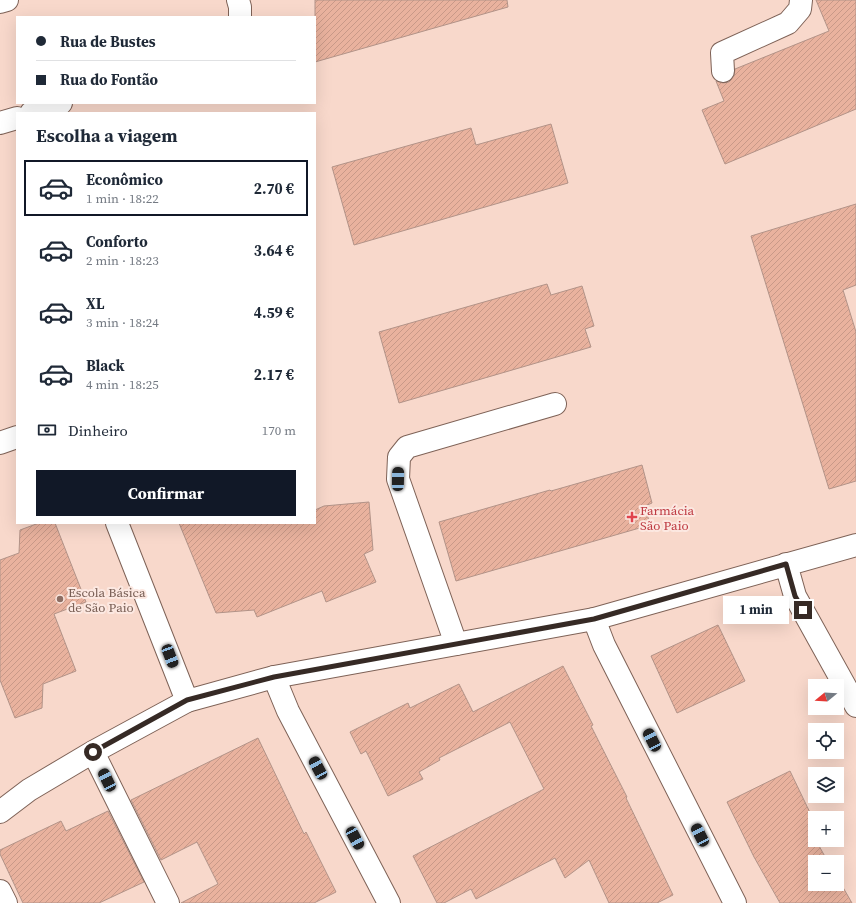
<!DOCTYPE html>
<html lang="pt">
<meta charset="utf-8">
<style>
body{margin:0;font-family:"Source Serif 4",serif;background:#f2f2f3;color:#1f2937;height:100vh;display:flex;flex-direction:column;font-size:15px;white-space:nowrap}
*{box-sizing:border-box;margin:0}
p{font-size:13px;color:#747a83}
.icon{flex:none;width:22px;height:22px;fill:none;stroke:currentColor;stroke-width:2;stroke-linecap:round;stroke-linejoin:round}
.map{position:relative;flex:1;overflow:hidden}
.panel{position:absolute;left:16px;top:112px;width:300px;height:412px;display:flex;flex-direction:column;background:#fff;border-radius:0px;box-shadow:0 4px 16px #0002}
.panel>*{flex:none}
.guide{position:absolute;left:16px;top:16px;width:300px;height:88px;border-radius:0px;box-shadow:0 4px 16px #0002;display:grid;align-content:center;height:88px;padding:0 20px;background:#fff}
.needle{width:26px;rotate:252deg}
.tools{position:absolute;left:808px;top:679px;display:grid;gap:8px}
.tools a{display:grid;place-items:center;width:36px;height:36px;border-radius:0px;background:#fff;box-shadow:0 4px 16px #0002;font-size:20px}
.end{position:absolute;width:18px;height:18px;margin:-9px;border:5px solid #362a25;background:#fff;box-shadow:0 0 0 2px #fff}
.from{border-radius:50%}
.bubble{position:absolute;height:28px;border-radius:0px;background:#fff;box-shadow:0 4px 16px #0002;font-size:13px;font-weight:700;line-height:28px;text-align:center}
.car{position:absolute;width:12px;height:24px;margin:-12px -6px;border-radius:5px;box-shadow:0 0 3px 1px #0007;background:linear-gradient(#222 24%,#8ab4d8 0 40%,#222 0 76%,#8ab4d8 0 86%,#222 0)}
.guide b{display:flex;align-items:center;gap:14px;height:38px;font-size:15px}
.guide b+b{border-top:1px solid #e0e1e3}
.guide i{width:10px;height:10px;background:#1f2937}
ul{padding:0;list-style:none}
li{display:flex;align-items:center;gap:12px;height:56px;margin:0 8px 6px;padding:0 12px;border:2px solid transparent;border-radius:0px}
li div{flex:1}
li b{display:block;font-size:15px}
li em{font-style:normal;font-weight:700}
li.selected{border-color:#111827}
li>.icon{width:36px;height:36px;stroke-width:1.5}
h2{padding:0 20px;font-size:18px;line-height:48px}
.pay{display:flex;align-items:center;gap:10px;height:44px;padding:0 20px;font-size:15px}
.pay p{margin-inline-start:auto}
.cta{display:flex;gap:8px;margin-top:auto;padding:8px 20px}
.cta a{flex:1;height:46px;border-radius:0px;background:#111827;color:#fff;font-size:16px;font-weight:700;line-height:46px;text-align:center}
.map>svg:first-child{display:block}
</style>
<div class="map">
<svg width="856" height="903" viewBox="0 0 856 903">
<defs>
<pattern id="building-hatch" width="6" height="6" patternUnits="userSpaceOnUse"><rect width="6" height="6" fill="#e9b29e"/><path d="M-1 1l2-2M0 6l6-6M5 7l2-2" fill="none" stroke="#c89988"/></pattern>
</defs>
<rect width="100%" height="100%" fill="#f8d8cb"/>
<path fill="url(#building-hatch)" stroke="#b29388" d="M 315,0 L 507,0 L 508,7 L 315,62 Z
M 816,0 L 856,0 L 856,109 L 725,164 L 702,110 L 724,101 L 716,81 L 723,83 L 729,82 L 734,76 L 735,69 L 829,31 Z
M 551,124 L 568,183 L 354,245 L 332,167 L 471,128 L 476,145 Z
M 856,204 L 856,285 L 843,290 L 856,332 L 856,481 L 829,489 L 751,236 Z
M 547,284 L 551,295 L 582,286 L 594,326 L 585,329 L 591,347 L 399,403 L 379,332 Z
M 642,465 L 652,503 L 645,506 L 650,525 L 456,581 L 439,522 L 550,490 L 551,491 Z
M 369,502 L 373,550 L 364,554 L 376,582 L 326,602 L 322,591 L 257,617 L 254,610 L 216,613 L 179,523 L 315,523 L 315,510 L 324,506 Z
M 39,523 L 55,523 L 86,602 L 54,614 L 76,671 L 43,684 L 42,708 L 15,718 L 0,680 L 0,560 L 19,553 L 20,530 Z
M 718,625 L 745,681 L 677,713 L 651,656 Z
M 563,666 L 593,725 L 591,726 L 627,797 L 626,798 L 673,895 L 657,903 L 609,903 L 589,860 L 565,878 L 555,858 L 476,899 L 471,889 L 444,903 L 437,903 L 413,856 L 544,789 L 510,722 L 439,758 L 440,760 L 419,772 L 423,779 L 388,796 L 366,751 L 361,754 L 350,732 L 408,703 L 410,708 L 459,684 L 473,712 Z
M 258,738 L 304,834 L 306,832 L 336,892 L 314,903 L 181,903 L 218,884 L 197,842 L 161,860 L 131,800 Z
M 790,771 L 815,823 L 808,826 L 828,862 L 815,862 L 815,884 L 837,884 L 837,877 L 852,903 L 780,903 L 754,857 L 727,802 Z
M 108,811 L 144,882 L 99,903 L 23,903 L 0,854 L 0,850 L 61,821 L 66,831 Z"/>
<g fill="none" stroke-linecap="round" stroke-linejoin="round">
<defs>
<path id="minor" d="M 723,71 L 722,53 L 788,23 L 800,9 L 801,0
M 594,619 L 604,645 L 735,903
M 456,644 L 398,479 L 399,457 L 407,447 L 555,404
M 274,677 L 288,711 L 389,903
M 93,752 L 168,903
M 0,812 L 29,790 L 93,752 L 187,701
M 0,891 L 6,903"/>
<path id="major" d="M 238,0 L 240,7 L 240,17
M 0,2 L 7,0
M 31,113 L 61,103
M 0,123 L 17,118
M 0,443 L 17,437
M 117,523 L 187,701 L 274,677 L 594,619 L 856,545
M 786,564 L 795,596 L 856,706"/>
</defs>
<use href="#minor" stroke="#7e6257" stroke-width="24"/>
<use href="#major" stroke="#7e6257" stroke-width="24"/>
<use href="#minor" stroke="#fff" stroke-width="22"/>
<use href="#major" stroke="#fff" stroke-width="22"/>
</g>
<g fill="none" stroke-linecap="round" stroke-linejoin="round">
<path stroke="#362a25" stroke-width="5" d="M 93,752 L 187,700 L 274,677 L 594,619 L 786,564 L 795,596 L 803,610"/>
</g>
<path fill="#e0444e" stroke="#fce8e1" stroke-width="1.5" d="M630 511h4v4h4v4h-4v4h-4v-4h-4v-4h4z"/>
<circle fill="#8d6e63" stroke="#fce8e1" stroke-width="1.5" cx="60" cy="599" r="4"/>
<g text-anchor="middle" stroke-width="4" stroke-linejoin="round" paint-order="stroke">
<g font-size="13" fill="#be3a42" stroke="#fce8e1" text-anchor="start">
<text x="640" y="515">Farmácia<tspan x="640" dy="15">São Paio</tspan></text>
</g>
<g font-size="13" fill="#785e54" stroke="#fce8e1" text-anchor="start">
<text x="68" y="597">Escola Básica<tspan x="68" dy="15">de São Paio</tspan></text>
</g>
</g>
</svg>
<div class="tools">
<a><svg class="needle" viewBox="-14 -14 28 28"><path d="M0-13l5 13h-10z" fill="#e53935"/><path d="M0 13l5-13h-10z" fill="#747a83"/></svg></a>
<a><svg class="icon" aria-label="locate" viewBox="0 0 24 24"><circle cx="12" cy="12" r="6"/><path d="M12 2v4M12 18v4M2 12h4M18 12h4"/></svg></a>
<a><svg class="icon" aria-label="layers" viewBox="0 0 24 24"><path d="M12 4l9 5-9 5-9-5zM3 14l9 5 9-5"/></svg></a>
<a>+</a>
<a>−</a>
</div>
<i class="end from" style="left:93px;top:752px"></i>
<i class="end" style="left:803px;top:610px"></i>
<div class="bubble" style="left:723px;top:596px;width:66px">1 min</div>
<i class="car" style="left:398px;top:479px;rotate:1deg"></i>
<i class="car" style="left:170px;top:656px;rotate:159deg"></i>
<i class="car" style="left:652px;top:740px;rotate:333deg"></i>
<i class="car" style="left:318px;top:768px;rotate:332deg"></i>
<i class="car" style="left:107px;top:780px;rotate:334deg"></i>
<i class="car" style="left:700px;top:835px;rotate:333deg"></i>
<i class="car" style="left:355px;top:838px;rotate:152deg"></i>
<div class="guide">
<b><i class="from"></i>Rua de Bustes</b>
<b><i></i>Rua do Fontão</b>
</div>
<section class="panel">
<h2>Escolha a viagem</h2>
<ul>
<li class="selected"><svg class="icon" aria-label="car" viewBox="0 0 24 24"><path d="M5 17H2v-5l4-1 3-4h7l3 4 3 1v5h-3M9 17h6M6 11h13"/><circle cx="7" cy="17" r="2"/><circle cx="17" cy="17" r="2"/></svg><div><b>Econômico</b><p>1 min · 18:22</p></div><em>2.70 €</em></li>
<li><svg class="icon" aria-label="car" viewBox="0 0 24 24"><path d="M5 17H2v-5l4-1 3-4h7l3 4 3 1v5h-3M9 17h6M6 11h13"/><circle cx="7" cy="17" r="2"/><circle cx="17" cy="17" r="2"/></svg><div><b>Conforto</b><p>2 min · 18:23</p></div><em>3.64 €</em></li>
<li><svg class="icon" aria-label="car" viewBox="0 0 24 24"><path d="M5 17H2v-5l4-1 3-4h7l3 4 3 1v5h-3M9 17h6M6 11h13"/><circle cx="7" cy="17" r="2"/><circle cx="17" cy="17" r="2"/></svg><div><b>XL</b><p>3 min · 18:24</p></div><em>4.59 €</em></li>
<li><svg class="icon" aria-label="car" viewBox="0 0 24 24"><path d="M5 17H2v-5l4-1 3-4h7l3 4 3 1v5h-3M9 17h6M6 11h13"/><circle cx="7" cy="17" r="2"/><circle cx="17" cy="17" r="2"/></svg><div><b>Black</b><p>4 min · 18:25</p></div><em>2.17 €</em></li>
</ul>
<div class="pay"><svg class="icon" aria-label="cash" viewBox="0 0 24 24"><path d="M3 7h18v10H3z"/><circle cx="12" cy="12" r="2"/></svg>Dinheiro<p>170 m</p></div>
<div class="cta"><a>Confirmar</a></div>
</section>
</div>
